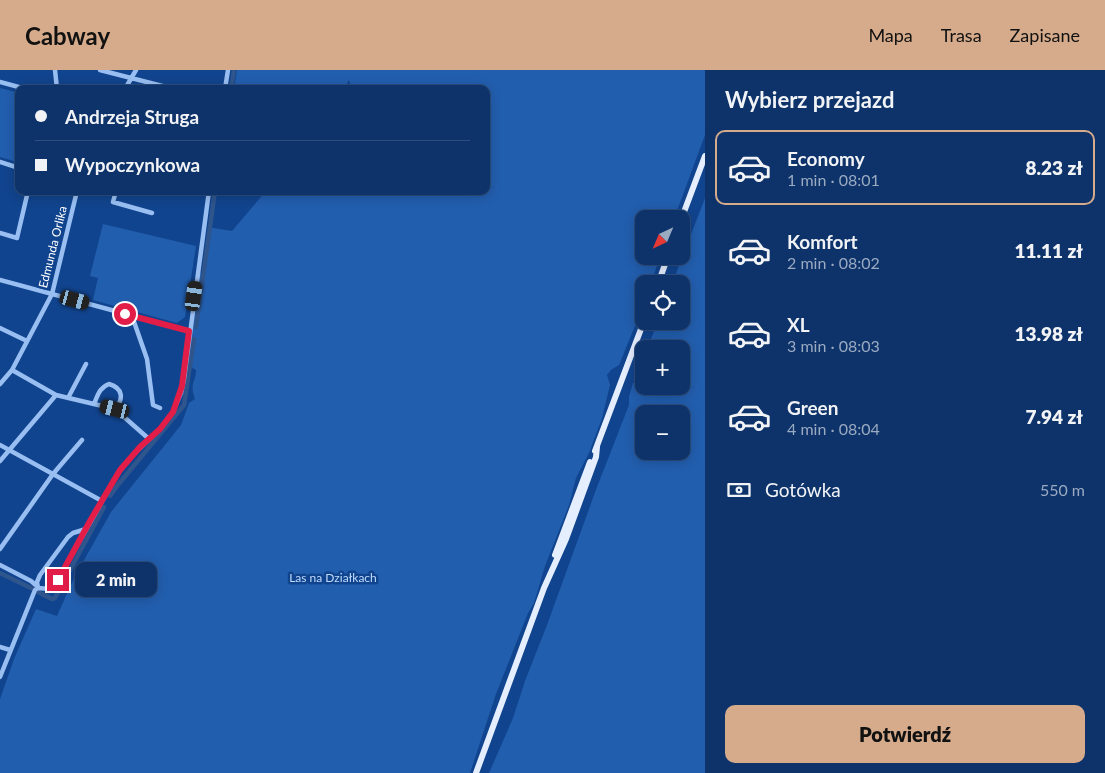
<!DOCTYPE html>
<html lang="pl">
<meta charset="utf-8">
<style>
body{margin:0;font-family:Lato,sans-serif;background:#163b70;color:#f1f3f6;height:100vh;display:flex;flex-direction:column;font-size:19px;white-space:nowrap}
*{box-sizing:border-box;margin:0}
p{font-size:16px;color:#9aaac1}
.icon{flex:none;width:28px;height:28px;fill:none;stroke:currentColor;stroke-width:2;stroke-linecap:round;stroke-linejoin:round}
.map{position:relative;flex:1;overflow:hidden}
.panel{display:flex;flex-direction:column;background:#0d336a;width:400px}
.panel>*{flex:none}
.guide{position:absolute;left:15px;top:15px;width:475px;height:110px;border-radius:10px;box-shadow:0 2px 12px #0003,0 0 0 1px #2d4e7e;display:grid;align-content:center;height:110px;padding:0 20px;background:#0d336a}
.needle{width:32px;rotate:224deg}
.controls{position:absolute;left:635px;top:140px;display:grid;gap:10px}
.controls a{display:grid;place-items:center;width:55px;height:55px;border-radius:10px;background:#0d336a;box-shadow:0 2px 12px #0003,0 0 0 1px #2d4e7e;font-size:25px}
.end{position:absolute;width:22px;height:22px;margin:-11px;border:6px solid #e11d48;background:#fff;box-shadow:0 0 0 2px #fff}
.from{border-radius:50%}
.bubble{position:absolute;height:35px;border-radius:10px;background:#0d336a;box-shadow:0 2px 12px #0003,0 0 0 1px #2d4e7e;font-size:16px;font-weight:800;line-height:35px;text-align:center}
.car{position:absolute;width:15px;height:30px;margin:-15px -8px;border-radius:6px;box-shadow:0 0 4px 1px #0007;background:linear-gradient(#222 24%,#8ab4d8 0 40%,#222 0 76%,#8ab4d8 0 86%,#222 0)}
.guide b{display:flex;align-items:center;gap:18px;height:48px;font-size:19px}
.guide b+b{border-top:1px solid #2d4e7e}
.guide i{width:12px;height:12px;background:#f1f3f6}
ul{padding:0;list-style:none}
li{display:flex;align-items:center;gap:15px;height:75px;margin:0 10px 8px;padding:0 10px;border:2px solid transparent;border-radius:10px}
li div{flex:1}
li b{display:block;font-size:19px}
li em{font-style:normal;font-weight:800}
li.active{border-color:#d6ab8b}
li>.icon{width:45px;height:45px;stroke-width:1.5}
h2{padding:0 20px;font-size:22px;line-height:60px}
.pay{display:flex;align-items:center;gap:12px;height:55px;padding:0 20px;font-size:19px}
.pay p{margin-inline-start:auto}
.primary-button{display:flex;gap:10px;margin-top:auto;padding:10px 20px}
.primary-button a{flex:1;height:58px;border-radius:10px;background:#d6ab8b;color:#111;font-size:20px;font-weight:800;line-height:58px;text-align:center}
header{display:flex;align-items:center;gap:30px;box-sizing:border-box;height:70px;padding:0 25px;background:#d6ab8b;color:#111}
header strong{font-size:24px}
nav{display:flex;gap:28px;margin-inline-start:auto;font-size:18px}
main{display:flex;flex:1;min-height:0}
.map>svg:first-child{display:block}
</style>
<header>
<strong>Cabway</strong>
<nav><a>Mapa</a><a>Trasa</a><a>Zapisane</a></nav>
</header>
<main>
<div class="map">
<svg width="705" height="703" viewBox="0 0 705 703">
<rect width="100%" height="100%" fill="#11448e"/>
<path fill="#225eae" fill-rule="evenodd" d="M 237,0 L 705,0 L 705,65 L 674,149 L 644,149 L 644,186 L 660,186 L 651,214 L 644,214 L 644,234 L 619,295 L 611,300 L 607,305 L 610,315 L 602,348 L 589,383 L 576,408 L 569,435 L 545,496 L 534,533 L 528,543 L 496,624 L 470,703 L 0,703 L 0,629 L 14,589 L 36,539 L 57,546 L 74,508 L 111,442 L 181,355 L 189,333 L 195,329 C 189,313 196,312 196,300 L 191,297 L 194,276 L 189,276 L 200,202 L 204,206 L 203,200 L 208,158 L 213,158 L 232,161 L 266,121 L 486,121 L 486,19 L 349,19 L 351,17 L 349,10 L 344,19 L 234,19 Z
M 0,18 L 19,23 L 19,84 L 17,92 L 0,87 Z
M 705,128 L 705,703 L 489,703 L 513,648 L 525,611 L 547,555 L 597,417 L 629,335 L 629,326 L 633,313 L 641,311 L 644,290 L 644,316 L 681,316 L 681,279 L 647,279 L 658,251 L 681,251 L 681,214 L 672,214 ZM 644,344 L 681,344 L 681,381 L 644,381 Z
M 103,154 L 196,176 L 185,247 L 177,253 L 93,230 L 98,208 L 90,206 Z"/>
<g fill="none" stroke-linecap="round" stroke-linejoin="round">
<path stroke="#2f558d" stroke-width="4.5" d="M 231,19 L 234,0
M 196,257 L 215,121
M 110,426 L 117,416 L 184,335 L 194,269
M 0,503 L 33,519
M 38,522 L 52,529 L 55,528 L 104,437"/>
<path stroke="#99bff2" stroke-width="4.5" d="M 55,0 L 57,19
M 100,0 L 174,19
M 0,12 L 26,19
M 125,19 L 136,0
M 225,19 L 228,0
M 0,92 L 19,98
M 116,121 L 113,132 L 152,143
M 0,163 L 17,168 L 28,121
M 0,210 L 189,261
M 132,246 L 147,289 L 153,335 L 160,338
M 0,258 L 27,271
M 12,300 L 56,325 L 115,339 L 149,369
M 0,314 L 12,300 L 52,224 L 77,121
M 68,328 L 86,294
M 94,334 C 98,325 99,318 109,314 C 123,318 124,329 115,339
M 0,375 L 102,431
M 0,391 L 56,325
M 0,479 L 53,404 L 82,370
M 0,495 L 31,511 L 38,517
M 38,518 L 37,512 L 40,505 L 68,467 L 73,463 L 86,459
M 0,577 L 10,580
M 0,607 L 35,520 L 38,518 L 50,519 L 55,515 L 117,405 L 130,388 L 160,359 L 173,342 L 181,323 L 184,309 L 209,121"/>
<path stroke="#e5eeff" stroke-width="6" d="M 681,150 L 705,86
M 658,214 L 668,186
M 595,381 L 644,251
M 555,485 L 590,392
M 476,703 L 544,518 L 566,469 L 596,387 L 597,377"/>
</g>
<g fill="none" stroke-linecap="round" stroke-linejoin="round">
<path stroke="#e11d48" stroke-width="6" d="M 58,510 L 90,451 L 120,400 L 140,377 L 160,359 L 173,342 L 182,316 L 189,261 L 125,244"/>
</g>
<g text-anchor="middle" stroke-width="5" stroke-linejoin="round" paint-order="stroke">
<g font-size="12" fill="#fff" stroke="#11448e">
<text transform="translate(53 177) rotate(-76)" y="4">Edmunda Orlika</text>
</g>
<g font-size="12" fill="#c1dbfd" stroke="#11448e">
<text x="333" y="512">Las na Działkach</text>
</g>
</g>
</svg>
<div class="controls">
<a><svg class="needle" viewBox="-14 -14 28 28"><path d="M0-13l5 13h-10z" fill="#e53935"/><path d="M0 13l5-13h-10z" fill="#9aaac1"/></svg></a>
<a><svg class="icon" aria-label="locate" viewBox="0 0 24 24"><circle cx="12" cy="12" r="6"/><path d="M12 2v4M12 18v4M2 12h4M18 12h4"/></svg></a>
<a>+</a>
<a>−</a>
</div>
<i class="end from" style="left:125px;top:244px"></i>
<i class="end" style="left:58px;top:510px"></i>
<div class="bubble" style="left:75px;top:492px;width:82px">2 min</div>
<i class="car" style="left:194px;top:226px;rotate:8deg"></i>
<i class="car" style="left:75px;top:230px;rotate:105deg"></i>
<i class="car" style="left:115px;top:339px;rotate:284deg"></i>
<div class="guide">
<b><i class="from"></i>Andrzeja Struga</b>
<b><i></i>Wypoczynkowa</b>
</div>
</div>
<section class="panel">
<h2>Wybierz przejazd</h2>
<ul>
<li class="active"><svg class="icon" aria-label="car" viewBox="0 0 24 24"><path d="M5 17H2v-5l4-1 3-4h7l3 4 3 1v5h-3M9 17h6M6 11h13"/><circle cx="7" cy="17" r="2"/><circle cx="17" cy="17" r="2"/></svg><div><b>Economy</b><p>1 min · 08:01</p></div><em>8.23 zł</em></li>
<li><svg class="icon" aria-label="car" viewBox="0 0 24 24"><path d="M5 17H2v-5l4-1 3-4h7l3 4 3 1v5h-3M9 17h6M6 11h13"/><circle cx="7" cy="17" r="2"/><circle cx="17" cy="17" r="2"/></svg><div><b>Komfort</b><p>2 min · 08:02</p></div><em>11.11 zł</em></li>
<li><svg class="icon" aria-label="car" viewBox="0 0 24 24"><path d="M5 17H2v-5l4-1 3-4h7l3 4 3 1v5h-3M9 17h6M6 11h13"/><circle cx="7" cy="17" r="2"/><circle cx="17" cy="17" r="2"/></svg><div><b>XL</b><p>3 min · 08:03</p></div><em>13.98 zł</em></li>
<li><svg class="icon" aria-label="car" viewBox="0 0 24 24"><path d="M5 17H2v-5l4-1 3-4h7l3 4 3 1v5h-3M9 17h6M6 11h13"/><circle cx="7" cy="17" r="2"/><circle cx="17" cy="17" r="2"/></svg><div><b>Green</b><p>4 min · 08:04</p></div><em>7.94 zł</em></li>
</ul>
<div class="pay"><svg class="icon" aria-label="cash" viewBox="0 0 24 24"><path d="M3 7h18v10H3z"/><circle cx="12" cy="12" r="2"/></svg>Gotówka<p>550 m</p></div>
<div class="primary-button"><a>Potwierdź</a></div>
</section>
</main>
